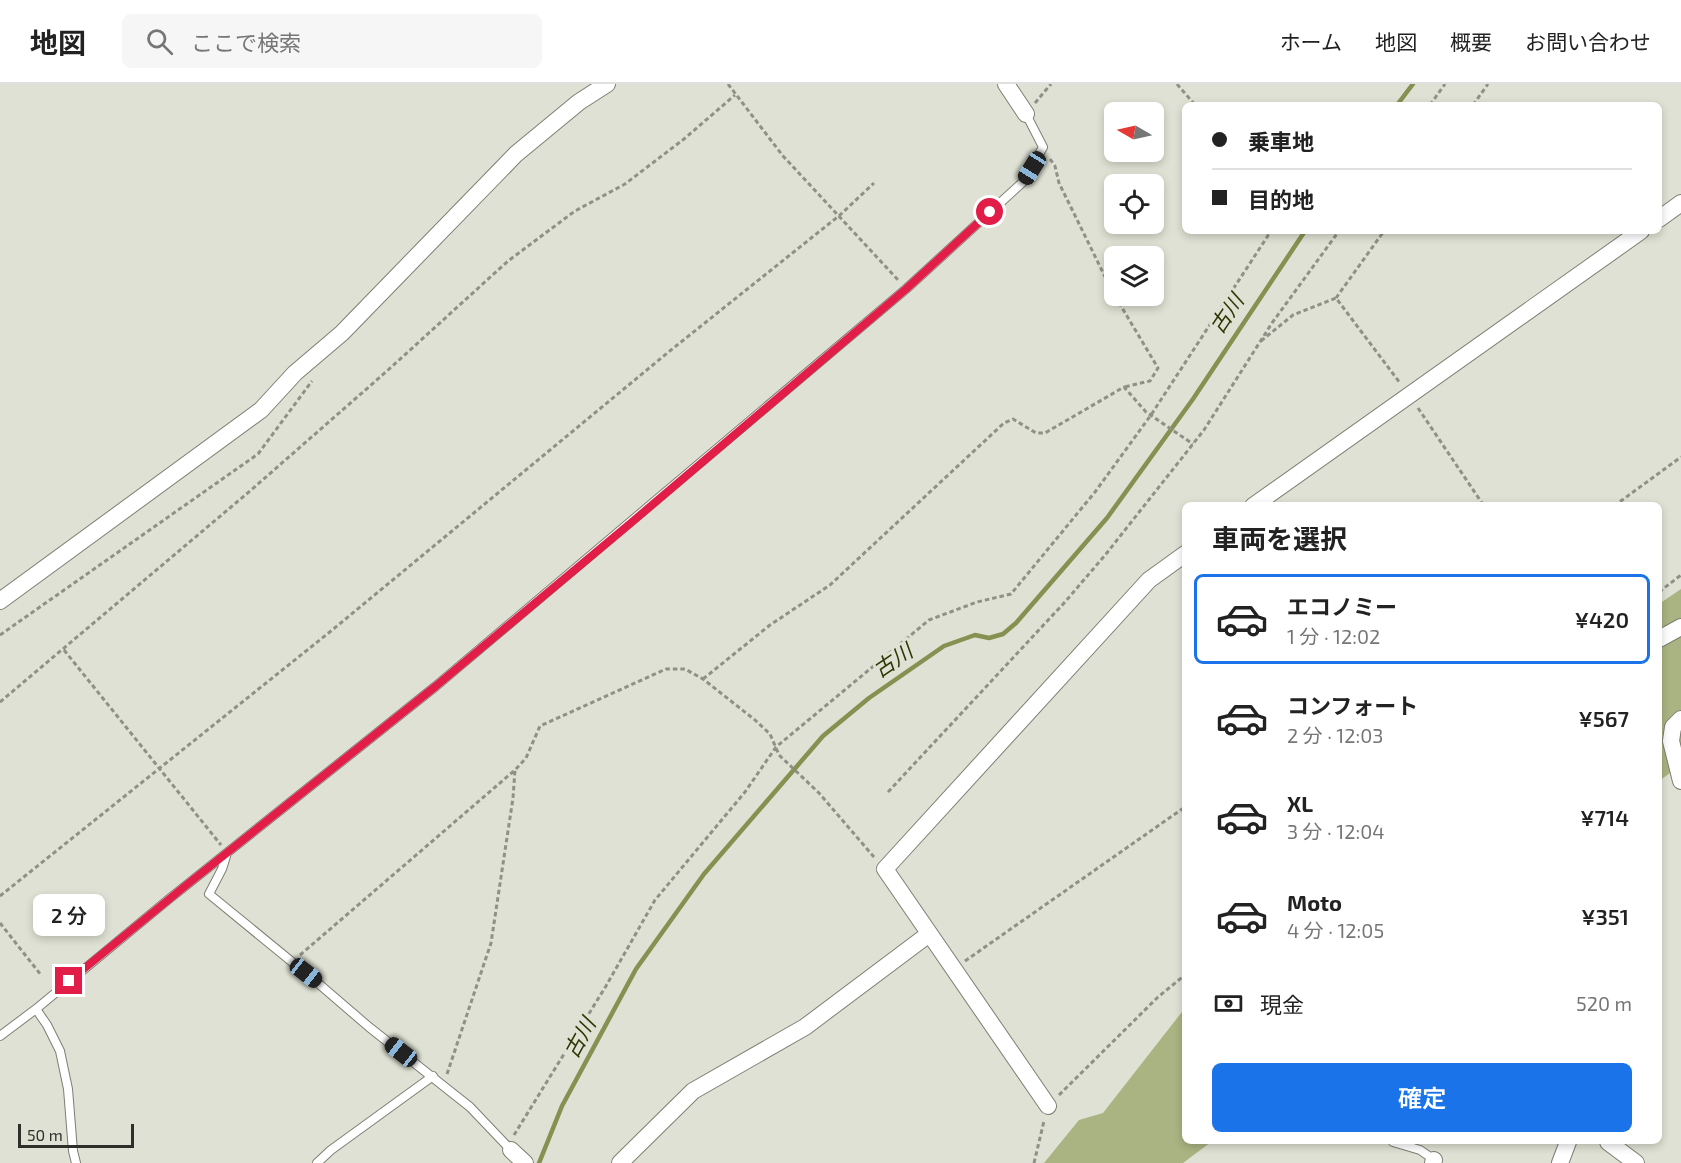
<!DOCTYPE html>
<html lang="ja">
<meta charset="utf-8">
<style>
body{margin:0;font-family:"Exo 2","Noto Sans JP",sans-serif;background:#f6f6f6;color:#222;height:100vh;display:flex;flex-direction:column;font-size:22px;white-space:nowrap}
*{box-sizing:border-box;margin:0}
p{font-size:20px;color:#767676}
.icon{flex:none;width:33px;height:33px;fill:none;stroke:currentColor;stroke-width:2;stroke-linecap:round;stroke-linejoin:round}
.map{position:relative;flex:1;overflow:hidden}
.drawer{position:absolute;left:1182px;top:418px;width:480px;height:642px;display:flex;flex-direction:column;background:#fff;border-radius:9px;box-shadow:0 3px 9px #0003}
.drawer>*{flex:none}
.banner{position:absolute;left:1182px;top:18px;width:480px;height:132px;border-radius:9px;box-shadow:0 3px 9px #0003;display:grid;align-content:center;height:132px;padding:0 30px;background:#fff}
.needle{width:39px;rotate:279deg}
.controls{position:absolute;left:1104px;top:18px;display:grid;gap:12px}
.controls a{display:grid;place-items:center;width:60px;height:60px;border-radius:9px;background:#fff;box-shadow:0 3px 9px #0003;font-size:30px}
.scale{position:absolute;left:18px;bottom:15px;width:116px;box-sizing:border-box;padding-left:6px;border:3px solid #2e2f2a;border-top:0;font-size:16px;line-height:21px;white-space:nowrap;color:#2e2f2a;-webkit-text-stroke:4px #dee1d3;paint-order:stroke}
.end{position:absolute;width:27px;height:27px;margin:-14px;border:8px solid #e11d48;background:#fff;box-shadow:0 0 0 3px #fff}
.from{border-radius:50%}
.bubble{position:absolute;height:42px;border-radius:9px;background:#fff;box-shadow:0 3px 9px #0003;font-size:20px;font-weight:600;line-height:42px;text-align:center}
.car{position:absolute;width:18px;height:36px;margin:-18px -9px;border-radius:8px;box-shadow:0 0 4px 2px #0007;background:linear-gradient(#222 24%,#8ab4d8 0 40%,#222 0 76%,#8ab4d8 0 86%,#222 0)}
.banner b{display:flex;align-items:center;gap:21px;height:57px;font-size:22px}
.banner b+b{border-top:2px solid #e0e0e0}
.banner i{width:15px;height:15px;background:#222}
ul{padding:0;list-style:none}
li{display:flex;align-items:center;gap:18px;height:90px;margin:0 12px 9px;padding:0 18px;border:3px solid transparent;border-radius:9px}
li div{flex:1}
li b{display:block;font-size:22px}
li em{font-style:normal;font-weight:600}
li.active{border-color:#1a73e8}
li>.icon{width:54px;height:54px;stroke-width:1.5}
h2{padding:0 30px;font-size:27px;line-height:72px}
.pay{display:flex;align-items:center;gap:15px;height:66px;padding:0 30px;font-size:22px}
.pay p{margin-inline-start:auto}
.button{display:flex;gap:12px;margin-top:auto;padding:12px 30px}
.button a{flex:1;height:69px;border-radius:9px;background:#1a73e8;color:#fff;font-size:24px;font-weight:600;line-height:69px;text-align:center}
header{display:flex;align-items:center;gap:36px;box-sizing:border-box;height:84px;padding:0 30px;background:#fff;border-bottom:2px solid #e0e0e0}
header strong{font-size:28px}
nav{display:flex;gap:33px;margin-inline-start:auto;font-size:21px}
.search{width:420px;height:54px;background:#f6f6f6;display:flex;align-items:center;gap:15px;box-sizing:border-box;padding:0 21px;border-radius:9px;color:#767676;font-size:22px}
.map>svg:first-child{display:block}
</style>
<header>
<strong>地図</strong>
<div class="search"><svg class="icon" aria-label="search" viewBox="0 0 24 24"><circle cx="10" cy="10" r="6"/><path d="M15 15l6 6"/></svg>ここで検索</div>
<nav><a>ホーム</a><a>地図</a><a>概要</a><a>お問い合わせ</a></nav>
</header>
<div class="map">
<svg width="1681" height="1079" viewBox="0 0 1681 1079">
<rect width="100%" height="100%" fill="#dee1d3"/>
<path fill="#aab482" d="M 1681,505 L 1681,681 L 1659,697 L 1659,520 Z
M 1185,924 L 1185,1058 L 1211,1058 L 1183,1079 L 1044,1079 L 1079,1036 L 1103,1029 Z"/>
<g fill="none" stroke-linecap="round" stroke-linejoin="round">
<path stroke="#859051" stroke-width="4.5" d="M 1397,21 L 1413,0
M 539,1079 L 562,1022 L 636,885 L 704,790 L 823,652 L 869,614 L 944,562 L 975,551 L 989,554 L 1003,550 L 1016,539 L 1107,434 L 1193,315 L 1305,147"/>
<defs>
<path id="lane" d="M 227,769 L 222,785 L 209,810 L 319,900 L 369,943 L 470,1023 L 511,1066
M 36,925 L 47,941 L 60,967 L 68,1005 L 73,1067 L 76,1079
M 0,952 L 36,925 L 169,815 L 436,602 L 906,205 L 1024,97 L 1043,63 L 1026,30
M 1393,1058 L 1420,1066 L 1436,1077
M 317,1079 L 331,1066 L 433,992"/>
<path id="street" d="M 1006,0 L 1026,30
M 1659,135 L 1681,119
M 1253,422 L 1641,147
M 0,517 L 261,326 L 295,289 L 342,249 L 516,70 L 579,18 L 607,0
M 1659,555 L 1681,543
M 1681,635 L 1673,643 L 1671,657 L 1681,697
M 1048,1022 L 885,785 L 1149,496 L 1185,470
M 1608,1058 L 1636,1079
M 511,1066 L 525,1079
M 620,1079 L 693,1007 L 805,943 L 929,850
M 1433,1079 L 1434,1076
M 1560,1079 L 1568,1058"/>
</defs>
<use href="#lane" stroke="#7d7f73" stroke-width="10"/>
<use href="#street" stroke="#7d7f73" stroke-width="18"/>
<path stroke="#8f9187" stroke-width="3" stroke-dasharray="4.5 3" stroke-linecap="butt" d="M 728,0 L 783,72 L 899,197
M 1177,0 L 1195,21
M 1035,19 L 1051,0
M 1430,21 L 1445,0
M 1473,21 L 1488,0
M 1050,75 L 1055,82 L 1059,99 L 1114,211
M 1115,212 L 1158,284 L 1150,297 L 1124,303
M 1336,214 L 1384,147
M 1261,257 L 1293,231 L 1336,214 L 1400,299
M 1418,324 L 1484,422
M 1614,422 L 1681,373
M 1659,508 L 1681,491
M 0,551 L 258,370 L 312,297
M 64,566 L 221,761
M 703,595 L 770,541 L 830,501 L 1004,339 L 1013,335 L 1036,349 L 1045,349 L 1124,303 L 1146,328 L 1193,360
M 0,618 L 250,407 L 387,287 L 508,177 L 575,127 L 625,100 L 684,55 L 735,11
M 888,708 L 1065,518 L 1106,470 L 1204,346 L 1272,239 L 1339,147
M 0,812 L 331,547 L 671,266 L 840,131 L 874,99
M 0,839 L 41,891
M 300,871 L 515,686 L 526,674 L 540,642 L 666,585 L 685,585 L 703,595 L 755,636 L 770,650 L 779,671 L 819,709 L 874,773
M 965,877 L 1185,723
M 447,990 L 491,859 L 513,714 L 515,686
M 1059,1011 L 1158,913 L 1185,891
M 514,1051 L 606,902 L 655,816 L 745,708 L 776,663 L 929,536 L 977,518 L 1011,510 L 1095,408 L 1151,331 L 1271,147
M 1034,1079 L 1044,1037"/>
<use href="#lane" stroke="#fff" stroke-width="8"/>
<use href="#street" stroke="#fff" stroke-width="16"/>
</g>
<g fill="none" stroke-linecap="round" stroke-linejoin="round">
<path stroke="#e11d48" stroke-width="8" d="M 69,897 L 184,803 L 436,602 L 632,438 L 906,205 L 990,128"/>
</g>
<g text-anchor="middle" stroke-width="6" stroke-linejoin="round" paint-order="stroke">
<g font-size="21" font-style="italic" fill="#2f3603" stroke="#dee1d3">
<text transform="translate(1227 230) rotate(-56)" y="7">古川</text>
<text transform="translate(893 577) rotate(-34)" y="7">古川</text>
<text transform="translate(580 954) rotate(-61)" y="7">古川</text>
</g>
</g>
</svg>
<div class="controls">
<a><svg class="needle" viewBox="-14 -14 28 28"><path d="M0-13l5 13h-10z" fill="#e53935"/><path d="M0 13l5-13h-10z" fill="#767676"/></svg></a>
<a><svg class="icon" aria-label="locate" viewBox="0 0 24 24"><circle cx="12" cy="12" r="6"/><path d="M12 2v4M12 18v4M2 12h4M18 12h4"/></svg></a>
<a><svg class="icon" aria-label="layers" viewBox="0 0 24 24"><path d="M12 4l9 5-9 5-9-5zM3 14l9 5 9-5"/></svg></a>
</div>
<div class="scale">50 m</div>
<i class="end from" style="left:990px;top:128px"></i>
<i class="end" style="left:69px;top:897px"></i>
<div class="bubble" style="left:33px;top:810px;width:72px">2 分</div>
<i class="car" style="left:1032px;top:84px;rotate:212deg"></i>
<i class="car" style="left:306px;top:889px;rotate:128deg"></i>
<i class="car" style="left:401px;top:968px;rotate:308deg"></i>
<div class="banner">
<b><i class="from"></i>乗車地</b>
<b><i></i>目的地</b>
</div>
<section class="drawer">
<h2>車両を選択</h2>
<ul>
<li class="active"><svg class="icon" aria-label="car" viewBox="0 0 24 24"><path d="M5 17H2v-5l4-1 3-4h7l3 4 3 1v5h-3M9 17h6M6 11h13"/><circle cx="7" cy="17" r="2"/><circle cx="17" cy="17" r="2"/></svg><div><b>エコノミー</b><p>1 分 · 12:02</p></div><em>¥420</em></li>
<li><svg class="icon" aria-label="car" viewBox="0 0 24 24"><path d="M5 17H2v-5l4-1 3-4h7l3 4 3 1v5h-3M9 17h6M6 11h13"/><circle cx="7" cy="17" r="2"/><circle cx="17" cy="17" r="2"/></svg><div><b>コンフォート</b><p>2 分 · 12:03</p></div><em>¥567</em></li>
<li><svg class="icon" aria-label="car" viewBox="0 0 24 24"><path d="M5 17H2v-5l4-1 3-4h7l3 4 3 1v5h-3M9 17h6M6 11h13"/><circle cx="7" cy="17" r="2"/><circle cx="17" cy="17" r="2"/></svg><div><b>XL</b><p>3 分 · 12:04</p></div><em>¥714</em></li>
<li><svg class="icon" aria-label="car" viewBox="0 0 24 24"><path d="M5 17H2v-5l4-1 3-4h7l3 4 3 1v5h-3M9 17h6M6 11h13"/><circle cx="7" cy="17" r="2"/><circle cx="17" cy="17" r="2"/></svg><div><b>Moto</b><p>4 分 · 12:05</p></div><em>¥351</em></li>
</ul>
<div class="pay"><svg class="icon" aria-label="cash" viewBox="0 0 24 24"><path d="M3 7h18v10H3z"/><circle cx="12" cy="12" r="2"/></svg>現金<p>520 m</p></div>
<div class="button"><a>確定</a></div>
</section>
</div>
